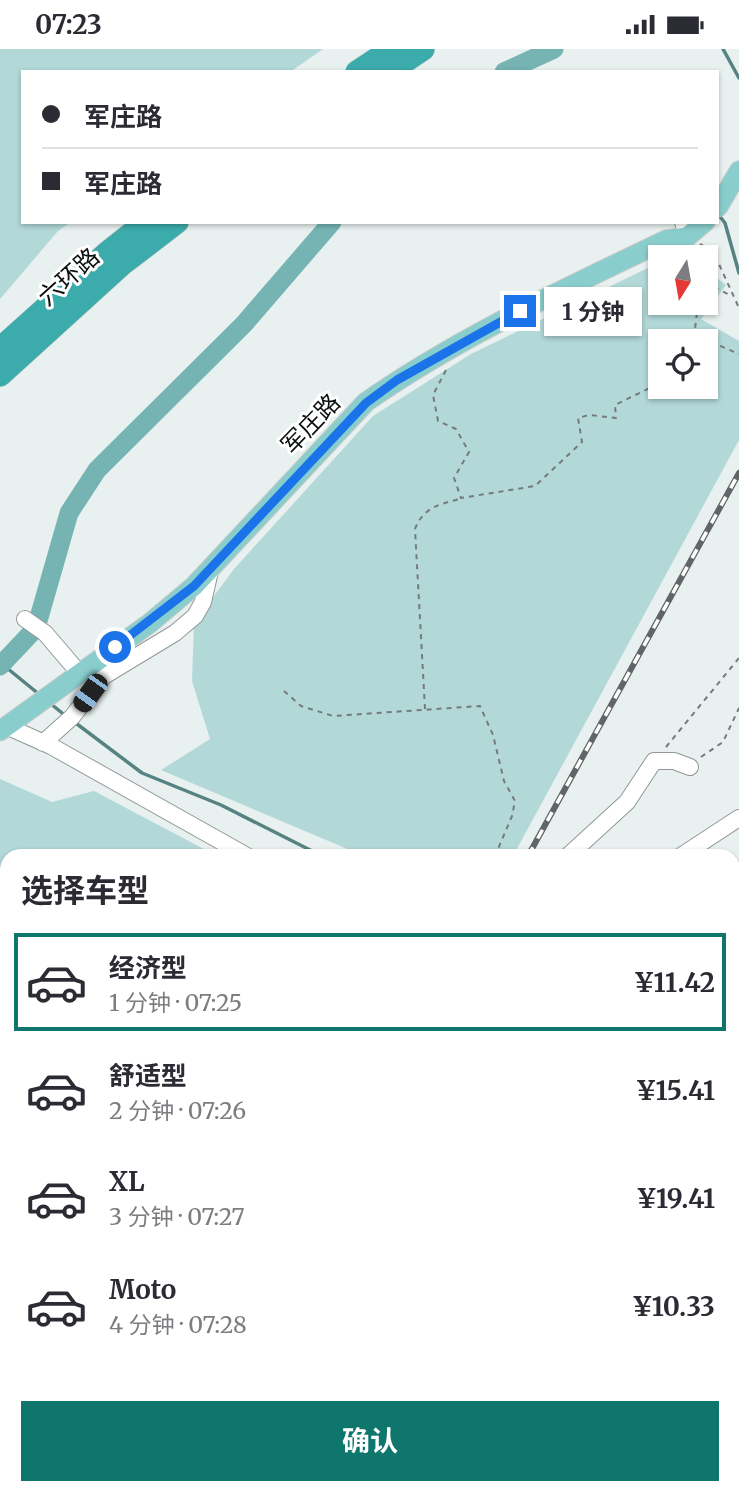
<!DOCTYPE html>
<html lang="zh">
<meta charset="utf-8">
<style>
body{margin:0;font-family:Merriweather,"Noto Sans SC",serif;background:#f7f7f7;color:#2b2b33;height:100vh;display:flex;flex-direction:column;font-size:26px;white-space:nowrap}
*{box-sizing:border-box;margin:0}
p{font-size:23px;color:#7c7c81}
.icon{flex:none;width:38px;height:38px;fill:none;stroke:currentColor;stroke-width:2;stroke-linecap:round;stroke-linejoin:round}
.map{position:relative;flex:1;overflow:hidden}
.side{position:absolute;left:0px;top:800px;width:740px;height:646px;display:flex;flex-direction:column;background:#fff;border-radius:21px 21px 0 0;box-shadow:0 2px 5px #0004}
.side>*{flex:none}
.banner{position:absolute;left:21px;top:21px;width:698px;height:154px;border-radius:0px;box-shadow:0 2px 5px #0004;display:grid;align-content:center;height:154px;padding:0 21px;background:#fff}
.needle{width:46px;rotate:191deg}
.controls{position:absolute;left:648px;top:196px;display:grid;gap:14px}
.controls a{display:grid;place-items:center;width:70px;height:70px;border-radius:0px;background:#fff;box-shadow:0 2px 5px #0004;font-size:35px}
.end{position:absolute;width:32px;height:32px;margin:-16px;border:9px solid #1a73e8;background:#fff;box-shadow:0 0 0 4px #fff}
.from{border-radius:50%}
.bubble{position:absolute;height:49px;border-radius:0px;background:#fff;box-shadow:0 2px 5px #0004;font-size:23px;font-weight:700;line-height:49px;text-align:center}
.car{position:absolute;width:21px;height:42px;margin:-21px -10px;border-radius:9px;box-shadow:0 0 5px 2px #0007;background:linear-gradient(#222 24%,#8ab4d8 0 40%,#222 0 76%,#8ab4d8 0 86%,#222 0)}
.banner b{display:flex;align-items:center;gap:24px;height:66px;font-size:26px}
.banner b+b{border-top:2px solid #e1e1e2}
.banner i{width:18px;height:18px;background:#2b2b33}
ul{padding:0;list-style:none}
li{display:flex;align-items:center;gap:21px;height:98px;margin:0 14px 10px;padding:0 7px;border:4px solid transparent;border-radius:0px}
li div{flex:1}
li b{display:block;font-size:26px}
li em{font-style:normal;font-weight:700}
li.on{border-color:#0f766e}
li>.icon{width:63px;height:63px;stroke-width:1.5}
h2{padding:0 21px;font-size:32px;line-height:84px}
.button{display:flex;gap:14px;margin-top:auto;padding:14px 21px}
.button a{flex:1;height:80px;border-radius:0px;background:#0f766e;color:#fff;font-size:28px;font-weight:700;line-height:80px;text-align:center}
.status{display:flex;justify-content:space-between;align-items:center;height:49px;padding:0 35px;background:#fff;direction:ltr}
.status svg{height:19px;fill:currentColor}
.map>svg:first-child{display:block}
</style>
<div class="status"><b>07:23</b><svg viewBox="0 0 49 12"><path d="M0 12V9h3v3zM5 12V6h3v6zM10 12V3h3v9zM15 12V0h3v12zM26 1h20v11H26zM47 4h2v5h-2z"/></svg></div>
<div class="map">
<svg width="739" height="1444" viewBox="0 0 739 1444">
<rect width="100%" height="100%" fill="#e8f0f0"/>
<path fill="#b2d8d8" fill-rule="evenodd" d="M 0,0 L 323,0 L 290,23 L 23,23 L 23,173 L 71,173 L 58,182 L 0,250 Z
M 660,213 L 660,254 L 705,254 L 705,219 L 726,236 L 701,270 L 739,292 L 739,391 L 513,807 L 364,807 L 161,721 L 210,690 L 192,632 L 194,574 L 234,520 L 373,367 L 471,305 ZM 660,292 L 705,292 L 705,338 L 660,338 Z
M 0,730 L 52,753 L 94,742 L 217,807 L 7,807 L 7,1037 L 0,1035 Z
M 0,1080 L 7,1081 L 7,1409 L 0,1408 Z
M 733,1243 L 739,1243 L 739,1444 L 127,1444 L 129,1438 L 733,1438 Z"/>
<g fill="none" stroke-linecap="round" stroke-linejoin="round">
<path stroke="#568382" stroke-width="3.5" d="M 723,0 L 739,29
M 516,16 L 532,23
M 718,165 L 725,174 L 739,224
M 2,615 L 40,646
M 51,655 L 67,668
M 73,672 L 142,724 L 221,756 L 322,807
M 733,999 L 739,1003"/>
<path stroke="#75b4b3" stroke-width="19" d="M 504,23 L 554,0
M 0,617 L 36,579 L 69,464 L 97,421 L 244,275 L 332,173"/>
<defs>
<path id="minor" d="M 683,173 L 687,188
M 25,570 L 45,584 L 80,625
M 6,677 L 51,697 L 247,807
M 43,694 L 72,668 L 104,627 L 175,584 L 195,567 L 203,553 L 211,518
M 568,807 L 627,753 L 654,712 L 674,712 L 690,718
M 681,807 L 739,769
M 0,919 L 7,921
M 0,1053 L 7,1054
M 733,1053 L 739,1057"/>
<path id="major" d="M 718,158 L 739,122
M 0,682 L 150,574 L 194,537 L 366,353 C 459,288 564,240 666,191 L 687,188 L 705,173"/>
<path id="highway" d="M 357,23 L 392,0
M 389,23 L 423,0
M 0,300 L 107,204 L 146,173
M 0,326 L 121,216 L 177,173"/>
</defs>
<use href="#minor" stroke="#919998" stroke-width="18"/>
<use href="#major" stroke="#cacaca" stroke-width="21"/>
<use href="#highway" stroke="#cacaca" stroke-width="24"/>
<path stroke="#757a7a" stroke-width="2" stroke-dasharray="5 5" stroke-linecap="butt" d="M 700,195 L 713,202 L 739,259
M 705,234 L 730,246
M 698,254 L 695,280 L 710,293 L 705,302
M 711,293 L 739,305
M 446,321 L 433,346 L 438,372 L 456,380 L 469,403 L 454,429 L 461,449 L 535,437 L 582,393 L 578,369 L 589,366 L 616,369 L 615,356 L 660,334
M 284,642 L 301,657 L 333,667 L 480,657 L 493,686 L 504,732 L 515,752 L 512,767 L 495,807
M 425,660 L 415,480 C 423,459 439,455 460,450
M 666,698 L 739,609
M 701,708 L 723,693 L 739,659
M 733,1281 L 739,1280
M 733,1337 L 739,1338
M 0,1341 L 7,1346
M 388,1438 L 392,1444
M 658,1438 L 664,1444"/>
<use href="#minor" stroke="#fff" stroke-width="16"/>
<use href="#major" stroke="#8acdcd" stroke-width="19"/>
<use href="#highway" stroke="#3cabab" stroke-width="23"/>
<defs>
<path id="rail" d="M 528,807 L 739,424
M 180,1444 L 183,1438"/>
</defs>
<use href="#rail" stroke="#606565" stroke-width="6"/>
<use href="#rail" stroke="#fff" stroke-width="3.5" stroke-dasharray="10" stroke-linecap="butt"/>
</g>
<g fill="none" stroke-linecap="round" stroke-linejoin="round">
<path stroke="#1a73e8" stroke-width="9" d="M 115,598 L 194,537 L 366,354 L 397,331 L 520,262"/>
</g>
<g text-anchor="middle" stroke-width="6" stroke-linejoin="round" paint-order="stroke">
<g font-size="24" fill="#0d1010" stroke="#fff">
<text transform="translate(69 228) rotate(-42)" y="8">六环路</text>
<text transform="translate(311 375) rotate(-46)" y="8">军庄路</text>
</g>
</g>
</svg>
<div class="controls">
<a><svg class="needle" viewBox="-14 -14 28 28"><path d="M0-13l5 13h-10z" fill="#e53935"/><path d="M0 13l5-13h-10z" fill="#7c7c81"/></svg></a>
<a><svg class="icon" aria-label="locate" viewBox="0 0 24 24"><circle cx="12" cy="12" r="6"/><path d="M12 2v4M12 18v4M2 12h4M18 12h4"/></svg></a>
</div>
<i class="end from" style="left:115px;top:598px"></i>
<i class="end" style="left:520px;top:262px"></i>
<div class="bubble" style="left:544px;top:238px;width:98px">1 分钟</div>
<i class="car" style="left:90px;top:644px;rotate:216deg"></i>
<div class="banner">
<b><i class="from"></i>军庄路</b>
<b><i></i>军庄路</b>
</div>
<section class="side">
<h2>选择车型</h2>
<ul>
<li class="on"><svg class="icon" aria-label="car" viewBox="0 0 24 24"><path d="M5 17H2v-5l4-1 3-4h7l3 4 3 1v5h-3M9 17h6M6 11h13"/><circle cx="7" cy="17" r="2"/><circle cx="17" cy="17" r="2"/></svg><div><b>经济型</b><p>1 分钟 · 07:25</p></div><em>¥11.42</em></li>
<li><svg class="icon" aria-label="car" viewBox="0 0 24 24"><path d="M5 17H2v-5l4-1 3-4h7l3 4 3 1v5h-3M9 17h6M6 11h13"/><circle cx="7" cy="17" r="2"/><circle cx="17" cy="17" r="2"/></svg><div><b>舒适型</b><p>2 分钟 · 07:26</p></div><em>¥15.41</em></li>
<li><svg class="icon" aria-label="car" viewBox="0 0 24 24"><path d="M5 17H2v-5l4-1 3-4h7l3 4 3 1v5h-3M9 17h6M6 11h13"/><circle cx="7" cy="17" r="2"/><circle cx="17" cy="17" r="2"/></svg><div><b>XL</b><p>3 分钟 · 07:27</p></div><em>¥19.41</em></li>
<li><svg class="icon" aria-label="car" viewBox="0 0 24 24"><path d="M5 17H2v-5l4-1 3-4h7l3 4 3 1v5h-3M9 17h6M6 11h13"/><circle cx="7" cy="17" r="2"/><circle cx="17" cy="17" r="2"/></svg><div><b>Moto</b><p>4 分钟 · 07:28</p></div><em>¥10.33</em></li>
</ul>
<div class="button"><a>确认</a></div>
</section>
</div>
